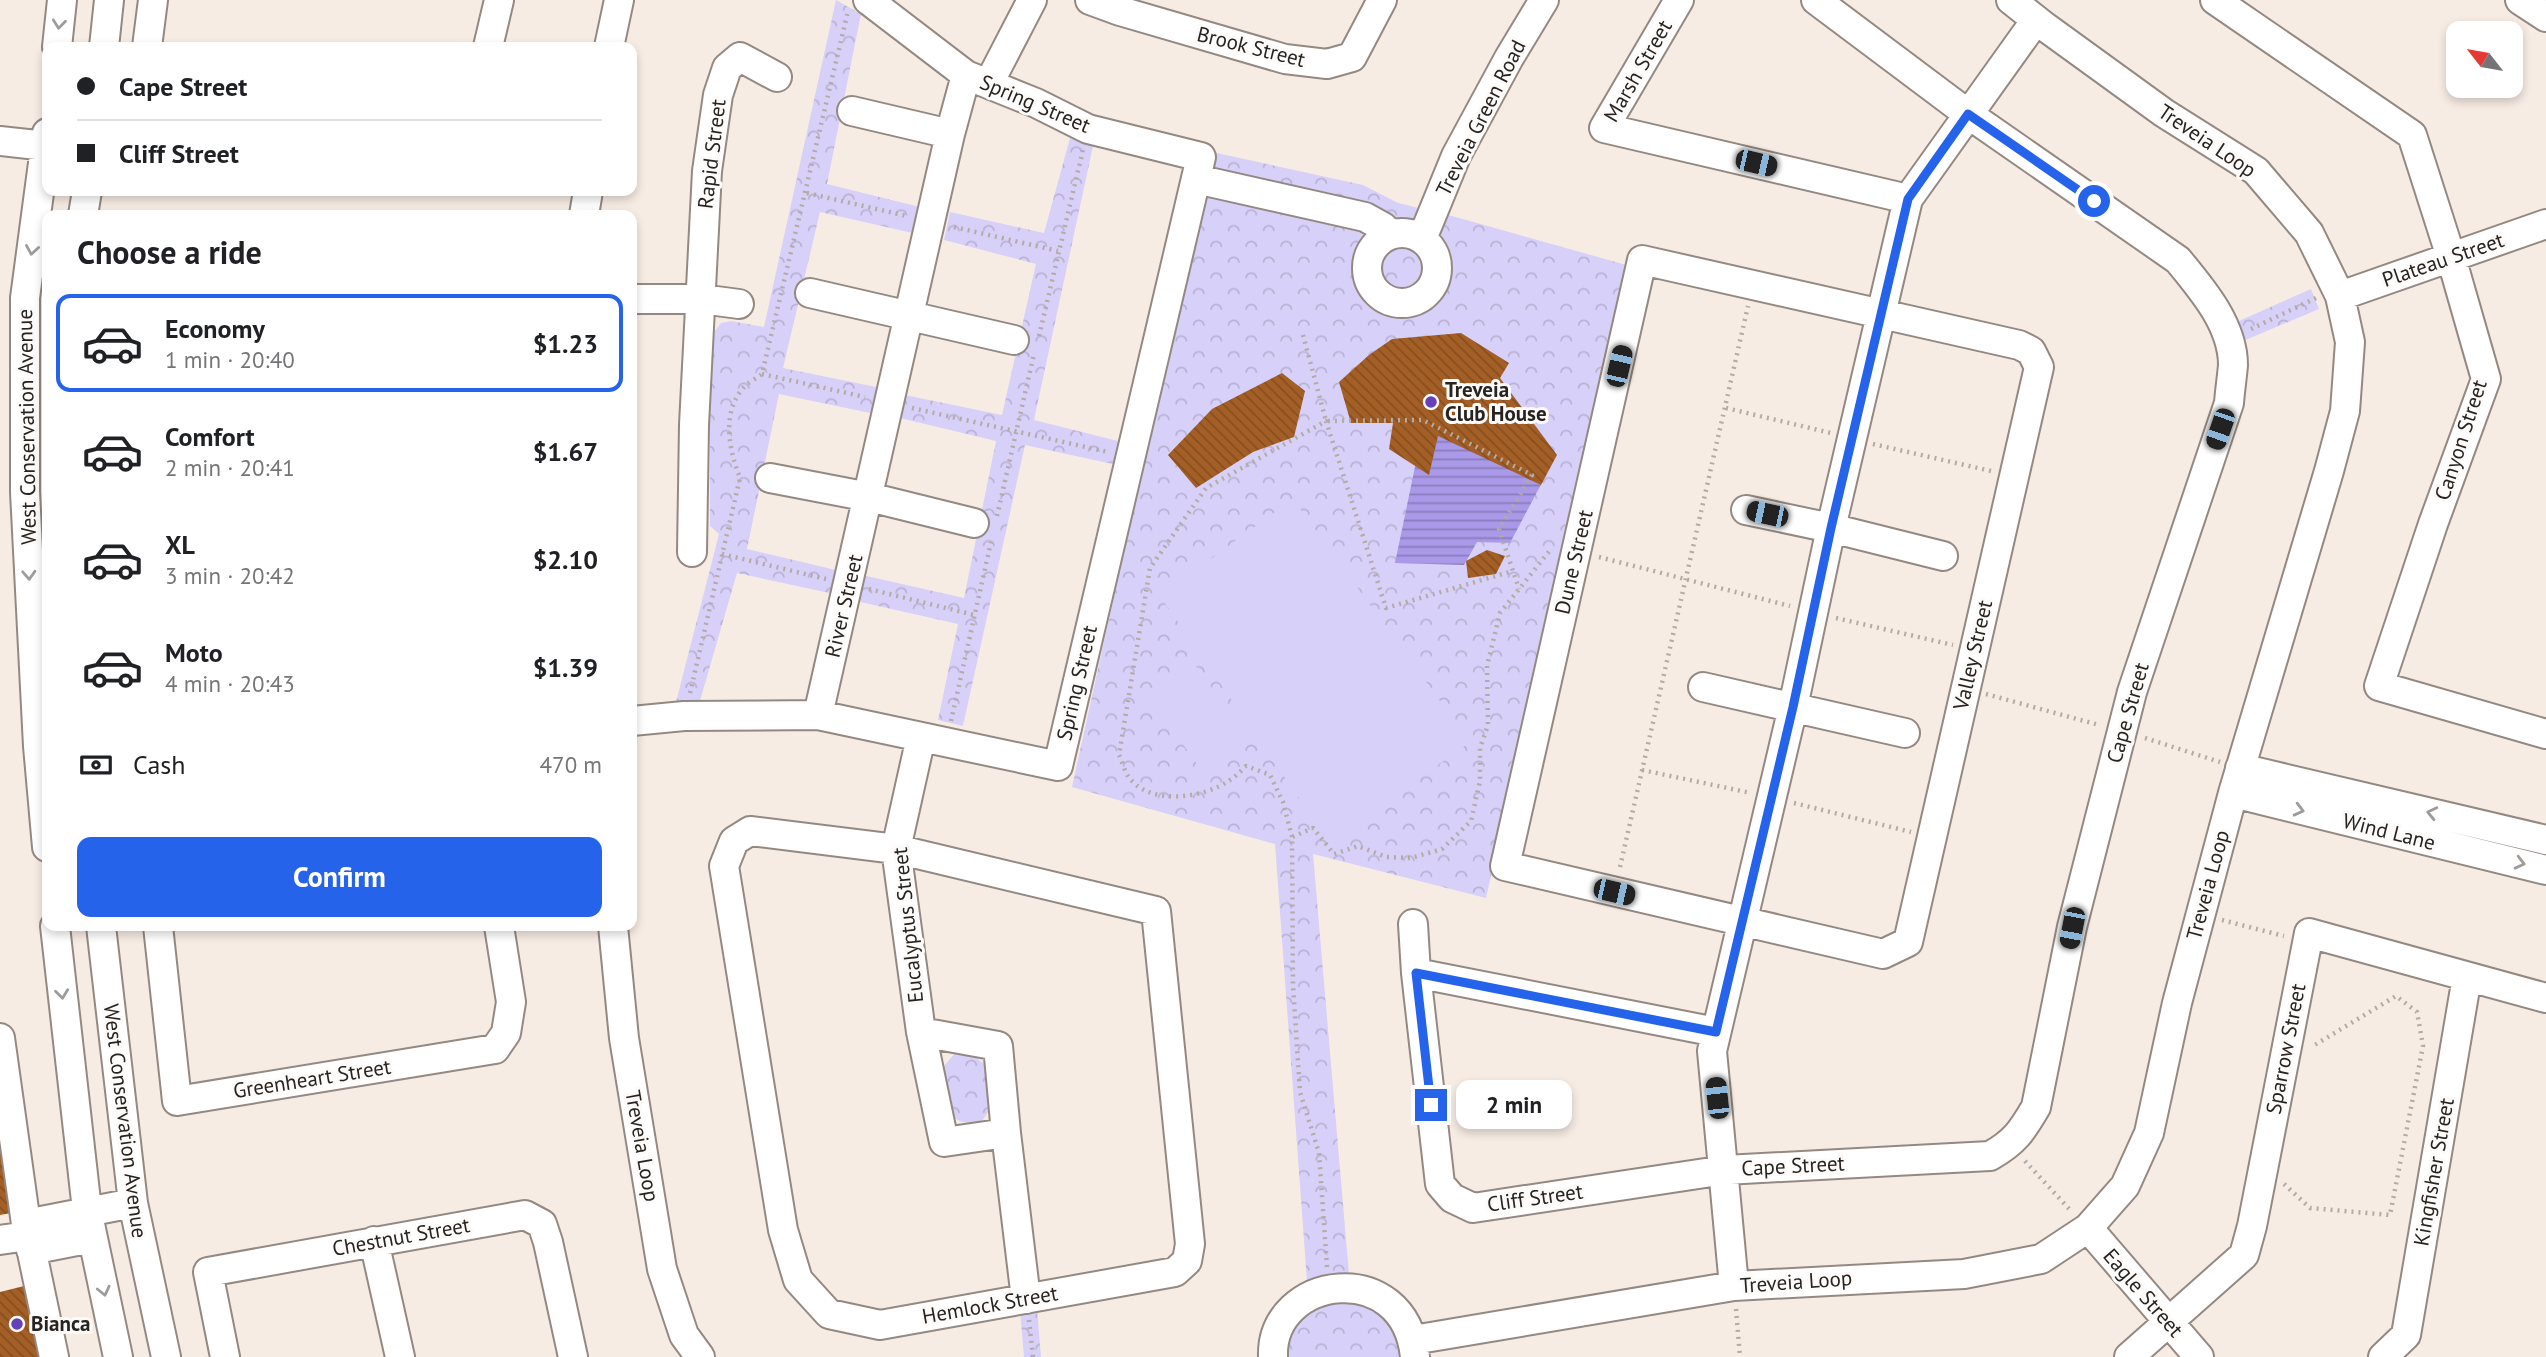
<!DOCTYPE html>
<meta charset="utf-8">
<style>
body{margin:0;font-family:"PT Sans",sans-serif;background:#f2f2f2;color:#202124;height:100vh;display:flex;flex-direction:column;font-size:26px;white-space:nowrap}
*{box-sizing:border-box;margin:0}
p{font-size:23px;color:#757577}
.icon{flex:none;width:38px;height:38px;fill:none;stroke:currentColor;stroke-width:2;stroke-linecap:round;stroke-linejoin:round}
.map{position:relative;flex:1;overflow:hidden}
.side{position:absolute;left:42px;top:210px;width:595px;height:721px;display:flex;flex-direction:column;background:#fff;border-radius:14px;box-shadow:0 4px 10px #0003}
.side>*{flex:none}
.top-card{position:absolute;left:42px;top:42px;width:595px;height:154px;border-radius:14px;box-shadow:0 4px 10px #0003;display:grid;align-content:center;height:154px;padding:0 35px;background:#fff}
.needle{width:46px;rotate:301deg}
.controls{position:absolute;left:2446px;top:21px;display:grid;gap:14px}
.controls a{display:grid;place-items:center;width:77px;height:77px;border-radius:14px;background:#fff;box-shadow:0 4px 10px #0003;font-size:35px}
.end{position:absolute;width:32px;height:32px;margin:-16px;border:9px solid #2563eb;background:#fff;box-shadow:0 0 0 4px #fff}
.from{border-radius:50%}
.bubble{position:absolute;height:49px;border-radius:14px;background:#fff;box-shadow:0 4px 10px #0003;font-size:23px;font-weight:700;line-height:49px;text-align:center}
.car{position:absolute;width:21px;height:42px;margin:-21px -10px;border-radius:9px;box-shadow:0 0 5px 2px #0007;background:linear-gradient(#222 24%,#8ab4d8 0 40%,#222 0 76%,#8ab4d8 0 86%,#222 0)}
.top-card b{display:flex;align-items:center;gap:24px;height:66px;font-size:26px}
.top-card b+b{border-top:2px solid #e0e0e0}
.top-card i{width:18px;height:18px;background:#202124}
ul{padding:0;list-style:none}
li{display:flex;align-items:center;gap:21px;height:98px;margin:0 14px 10px;padding:0 21px;border:4px solid transparent;border-radius:14px}
li div{flex:1}
li b{display:block;font-size:26px}
li em{font-style:normal;font-weight:700}
li.active{border-color:#2563eb}
li>.icon{width:63px;height:63px;stroke-width:1.5}
h2{padding:0 35px;font-size:32px;line-height:84px}
.pay{display:flex;align-items:center;gap:18px;height:77px;padding:0 35px;font-size:26px}
.pay p{margin-inline-start:auto}
.primary-button{display:flex;gap:14px;margin-top:auto;padding:14px 35px}
.primary-button a{flex:1;height:80px;border-radius:14px;background:#2563eb;color:#fff;font-size:28px;font-weight:700;line-height:80px;text-align:center}
.map>svg:first-child{display:block}
</style>
<div class="map">
<svg width="2546" height="1357" viewBox="0 0 2546 1357">
<defs>
<pattern id="forest-crowns" width="20" height="18" patternUnits="userSpaceOnUse" patternTransform="scale(1.75)"><rect width="20" height="18" fill="#d7d0f8"/><path d="M2 6a3 3 0 1 1 6 0M12 15a3 3 0 1 1 6 0" fill="none" stroke="#b9b2d4"/></pattern>
<pattern id="water-rules" width="6" height="5" patternUnits="userSpaceOnUse" patternTransform="scale(1.75)"><rect width="6" height="5" fill="#a999e8"/><path d="M0 2.5h6" fill="none" stroke="#8a7cbc"/></pattern>
<pattern id="building-back-hatch" width="6" height="6" patternUnits="userSpaceOnUse" patternTransform="scale(1.75)"><rect width="6" height="6" fill="#a45f26"/><path d="M-1 5l2 2M0 0l6 6M5-1l2 2" fill="none" stroke="#864e20"/></pattern>
</defs>
<rect width="100%" height="100%" fill="#f7ece4"/>
<path fill="url(#forest-crowns)" d="M 836,0 L 861,14 L 827,184 L 924,208 L 917,234 L 820,212 L 783,368 L 881,388 L 875,414 L 779,394 L 747,549 L 840,571 L 834,594 L 737,573 L 697,711 L 674,710 L 719,534 L 710,526 L 710,337 L 721,323 L 731,321 L 764,327 Z
M 1070,138 L 1093,146 L 1034,420 L 1122,442 L 1117,465 L 1025,445 L 963,726 L 938,720 L 958,624 L 856,601 L 862,575 L 964,598 L 996,441 L 900,418 L 905,395 L 1002,415 L 1036,264 L 944,240 L 950,212 L 1044,233 Z
M 1212,152 L 1363,185 L 1398,203 L 1452,216 L 1630,266 L 1486,898 L 1313,854 L 1350,1286 L 1308,1295 L 1275,844 L 1072,787 Z
M 2311,289 L 2319,309 L 2236,344 L 2232,324 Z
M 956,1052 L 972,1054 L 984,1064 L 990,1109 L 982,1121 C 968,1124 961,1124 949,1114 L 944,1066 Z
M 1036,1297 L 1041,1357 L 1024,1357 L 1019,1299 Z
M 1361,1301 C 1392,1317 1394,1325 1403,1357 L 1284,1357 C 1289,1336 1296,1310 1321,1304 C 1333,1300 1348,1302 1361,1301 Z"/>
<path fill="#d7d0f8" d="M 1293,499 L 1470,742 L 1330,843 L 1160,596 Z
M 1192,661 L 1248,737 L 1202,771 L 1147,694 Z"/>
<path fill="url(#water-rules)" d="M 1438,423 L 1546,475 L 1510,543 L 1477,542 L 1464,565 L 1395,563 L 1416,462 Z"/>
<path fill="url(#building-back-hatch)" d="M 1461,333 L 1509,363 L 1500,378 L 1557,455 L 1541,485 L 1438,436 L 1429,475 L 1389,449 L 1393,423 L 1351,423 L 1339,382 L 1369,355 L 1392,339 Z
M 1282,373 L 1305,391 L 1294,437 L 1253,452 L 1196,488 L 1168,455 L 1212,409 Z
M 1487,550 L 1505,556 L 1496,574 L 1468,578 L 1466,561 Z
M 0,1107 L 17,1212 L 0,1215 Z
M 24,1286 L 40,1357 L 0,1357 L 0,1292 Z"/>
<g fill="none" stroke-linecap="round" stroke-linejoin="round">
<defs>
<path id="minor" d="M 1090,0 L 1120,11 L 1285,59 L 1327,64 L 1352,57 L 1382,0
M 1679,0 L 1604,128 L 1908,199
M 2215,0 L 2412,135 L 2451,257 L 2486,379 L 2433,524 L 2379,686 L 2546,734
M 2520,0 L 2546,17
M 57,47 L 62,0
M 104,47 L 109,0
M 147,47 L 153,0
M 488,47 L 499,0
M 609,47 L 619,0
M 989,83 L 1032,0
M 852,111 L 950,134
M 47,133 L 25,298 L 25,492 L 38,746 L 47,847
M 0,141 L 46,146
M 1196,179 L 1365,217 L 1383,227 L 1390,234
M 83,215 L 87,191
M 584,215 L 588,191
M1367 268a35 35 0 1 1 70 0a35 35 0 1 1-70 0Z
M 1422,239 L 1456,156 L 1509,58 L 1544,0
M 1642,260 L 2019,345 L 2031,351 L 2039,367 L 1908,942 L 1883,954 L 1505,866 Z
M 810,293 L 1014,340
M 2340,296 L 2546,224
M 632,299 L 701,299 L 739,304
M 770,478 L 869,497 L 974,523
M 1746,510 L 1831,528 L 1943,556
M 692,552 L 694,425 L 707,171 L 718,95 L 727,68 L 740,57 L 777,77
M 1703,687 L 1905,733
M 818,715 L 950,134 L 966,75
M 632,721 L 684,716 L 818,715 L 1058,766 L 1201,157 L 1088,129 L 1036,103 L 966,75 L 868,0
M 921,737 L 896,849 L 921,1032 L 944,1142 L 1006,1133 L 1026,1299
M 2240,768 L 2546,840
M 2233,793 L 2546,870
M 750,831 L 896,849 L 1156,911 L 1190,1244 L 1187,1261 L 1175,1272 L 880,1325 L 829,1314 L 798,1280 L 783,1230 L 724,866 L 734,841 Z
M 1413,924 L 1416,973
M 55,926 L 87,1210 L 118,1357
M 101,926 L 133,1203 L 166,1357
M 158,926 L 177,1101 L 495,1049 L 506,1033 L 511,1002 L 499,926
M 613,926 L 624,1038 L 662,1269 L 684,1335 L 700,1357
M 921,1032 L 998,1046 L 1006,1133
M 1716,1032 L 1416,973 L 1440,1184 L 1452,1198 L 1473,1208 L 1725,1170 L 1990,1156 C 2015,1142 2022,1131 2036,1107 L 2072,927 L 2132,692 L 2229,403 C 2230,390 2232,377 2233,365 C 2233,325 2202,289 2178,260 L 1968,114 L 1816,0
M 0,1038 L 26,1224 L 54,1357
M 26,1224 L 133,1203
M 2088,1228 L 2199,1357
M 0,1240 L 28,1236
M 374,1241 L 400,1357
M 31,1250 L 92,1238
M 1734,1286 L 1712,1051 L 1793,707 L 1831,528 L 1908,199 L 2036,20
M 1413,1340 L 1734,1286 L 1964,1274 L 2041,1259 L 2088,1228 L 2125,1186 L 2149,1133 L 2177,1003 L 2233,793 L 2329,471 L 2345,411 L 2350,342 L 2340,296 L 2309,233 L 2256,171 L 2164,113 L 2044,26 L 2011,0
M 225,1357 L 208,1272 L 525,1215 L 542,1224 L 548,1242 L 573,1357
M 1273,1357 C 1270,1275 1405,1256 1415,1357
M 2129,1357 L 2244,1255 L 2252,1226 L 2309,933 L 2546,998
M 2383,1357 L 2406,1335 L 2467,977"/>
</defs>
<use href="#minor" stroke="#948982" stroke-width="32"/>
<path stroke="#b3aba4" stroke-width="4.5" stroke-dasharray="2 5" stroke-linecap="butt" d="M 807,193 L 907,216
M 954,227 L 1058,251
M 2251,329 L 2316,298
M 1303,335 L 1326,421 L 1423,420 L 1532,475 L 1499,529 L 1519,589
M 1039,336 L 1083,150
M 762,374 L 865,397
M 912,408 L 1108,452
M 1726,408 L 1831,433
M 1873,444 L 1991,471
M 997,516 L 1034,354
M 722,554 L 826,579
M 1599,557 L 1790,606
M 869,589 L 974,615
M 1836,618 L 1953,645
M 690,693 L 740,478 C 729,450 721,412 744,387 C 749,382 757,378 762,374 L 848,11
M 1986,694 L 2099,725
M 951,721 L 991,542
M 2145,738 L 2220,762
M 1642,770 L 1751,793
M 1794,803 L 1911,832
M 1292,837 L 1283,802 L 1270,775 L 1246,766 C 1241,771 1236,776 1230,780 C 1203,799 1148,806 1128,776 C 1124,770 1122,761 1119,755 L 1150,568 L 1206,488 L 1326,421 L 1386,608 L 1513,571
M 1620,867 L 1748,306
M 2222,920 L 2284,936
M 2025,1161 L 2071,1211
M 2284,1184 L 2310,1208 L 2390,1215 L 2423,1046 L 2417,1012 L 2396,996 L 2313,1046
M 1327,1267 L 1319,1153 L 1300,1092 L 1293,985 L 1292,837 L 1313,828 L 1334,854 L 1358,846 L 1386,857 L 1411,858 L 1442,849 L 1471,821 L 1480,781 L 1480,748 L 1488,725 L 1487,666 L 1500,613 L 1551,549
M 1736,1309 L 1740,1357
M 1029,1320 L 1033,1357"/>
<use href="#minor" stroke="#fff" stroke-width="28"/>
</g>
<defs><path id="oneway-chevron" d="M-2-3.5L2.5 0L-2 3.5" fill="none" stroke-width="1.6" stroke-linecap="round" stroke-linejoin="round" transform="scale(1.75)"/></defs>
<g stroke="#9e9c9b">
<use href="#oneway-chevron" transform="translate(59 24) rotate(96)"/>
<use href="#oneway-chevron" transform="translate(32 250) rotate(99)"/>
<use href="#oneway-chevron" transform="translate(29 575) rotate(87)"/>
<use href="#oneway-chevron" transform="translate(2299 810) rotate(14)"/>
<use href="#oneway-chevron" transform="translate(2432 813) rotate(-167)"/>
<use href="#oneway-chevron" transform="translate(2520 863) rotate(14)"/>
<use href="#oneway-chevron" transform="translate(62 994) rotate(83)"/>
<use href="#oneway-chevron" transform="translate(104 1291) rotate(77)"/>
</g>
<g fill="none" stroke-linecap="round" stroke-linejoin="round">
<path stroke="#2563eb" stroke-width="9" d="M 1431,1105 L 1416,973 L 1716,1032 L 1793,707 L 1831,528 L 1908,199 L 1968,114 L 2094,201"/>
</g>
<g fill="#6640b8" stroke="#fdfbf9" stroke-width="2.5">
<circle cx="1431" cy="402" r="7"/>
<circle cx="17" cy="1324" r="7"/>
</g>
<g text-anchor="middle" stroke-width="6" stroke-linejoin="round" paint-order="stroke">
<g font-size="21" fill="#272320" stroke="#fdfbf9">
<text transform="translate(1251 47) rotate(14)" y="7">Brook Street</text>
<text transform="translate(1638 71) rotate(-60)" y="7">Marsh Street</text>
<text transform="translate(1035 104) rotate(23)" y="7">Spring Street</text>
<text transform="translate(1481 118) rotate(-63)" y="7">Treveia Green Road</text>
<text transform="translate(2207 141) rotate(34)" y="7">Treveia Loop</text>
<text transform="translate(712 154) rotate(-83)" y="7">Rapid Street</text>
<text transform="translate(2443 260) rotate(-19)" y="7">Plateau Street</text>
<text transform="translate(27 427) rotate(-91)" y="7">West Conservation Avenue</text>
<text transform="translate(2461 440) rotate(-72)" y="7">Canyon Street</text>
<text transform="translate(1574 562) rotate(-77)" y="7">Dune Street</text>
<text transform="translate(844 606) rotate(-77)" y="7">River Street</text>
<text transform="translate(1973 655) rotate(-77)" y="7">Valley Street</text>
<text transform="translate(1077 683) rotate(-77)" y="7">Spring Street</text>
<text transform="translate(2128 713) rotate(-74)" y="7">Cape Street</text>
<text transform="translate(2389 832) rotate(14)" y="7">Wind Lane</text>
<text transform="translate(2208 885) rotate(-75)" y="7">Treveia Loop</text>
<text transform="translate(908 925) rotate(-96)" y="7">Eucalyptus Street</text>
<text transform="translate(2286 1049) rotate(-79)" y="7">Sparrow Street</text>
<text transform="translate(312 1079) rotate(-9)" y="7">Greenheart Street</text>
<text transform="translate(125 1121) rotate(83)" y="7">West Conservation Avenue</text>
<text transform="translate(642 1146) rotate(80)" y="7">Treveia Loop</text>
<text transform="translate(1793 1166) rotate(-3)" y="7">Cape Street</text>
<text transform="translate(2434 1172) rotate(-80)" y="7">Kingfisher Street</text>
<text transform="translate(1535 1198) rotate(-8)" y="7">Cliff Street</text>
<text transform="translate(401 1237) rotate(-10)" y="7">Chestnut Street</text>
<text transform="translate(1796 1282) rotate(-4)" y="7">Treveia Loop</text>
<text transform="translate(2143 1293) rotate(49)" y="7">Eagle Street</text>
<text transform="translate(990 1305) rotate(-10)" y="7">Hemlock Street</text>
</g>
<g font-size="21" font-weight="bold" fill="#272320" stroke="#fdfbf9" text-anchor="start">
<text x="1445" y="397">Treveia<tspan x="1445" dy="24">Club House</tspan></text>
<text x="31" y="1331">Bianca</text>
</g>
</g>
</svg>
<div class="controls">
<a><svg class="needle" viewBox="-14 -14 28 28"><path d="M0-13l5 13h-10z" fill="#e53935"/><path d="M0 13l5-13h-10z" fill="#757577"/></svg></a>
</div>
<i class="end from" style="left:2094px;top:201px"></i>
<i class="end" style="left:1431px;top:1105px"></i>
<div class="bubble" style="left:1456px;top:1080px;width:116px">2 min</div>
<i class="car" style="left:1756px;top:163px;rotate:103deg"></i>
<i class="car" style="left:1619px;top:366px;rotate:13deg"></i>
<i class="car" style="left:2220px;top:429px;rotate:199deg"></i>
<i class="car" style="left:1767px;top:514px;rotate:282deg"></i>
<i class="car" style="left:1614px;top:892px;rotate:103deg"></i>
<i class="car" style="left:2072px;top:928px;rotate:191deg"></i>
<i class="car" style="left:1717px;top:1098px;rotate:354deg"></i>
<div class="top-card">
<b><i class="from"></i>Cape Street</b>
<b><i></i>Cliff Street</b>
</div>
<section class="side">
<h2>Choose a ride</h2>
<ul>
<li class="active"><svg class="icon" aria-label="car" viewBox="0 0 24 24"><path d="M5 17H2v-5l4-1 3-4h7l3 4 3 1v5h-3M9 17h6M6 11h13"/><circle cx="7" cy="17" r="2"/><circle cx="17" cy="17" r="2"/></svg><div><b>Economy</b><p>1 min · 20:40</p></div><em>$1.23</em></li>
<li><svg class="icon" aria-label="car" viewBox="0 0 24 24"><path d="M5 17H2v-5l4-1 3-4h7l3 4 3 1v5h-3M9 17h6M6 11h13"/><circle cx="7" cy="17" r="2"/><circle cx="17" cy="17" r="2"/></svg><div><b>Comfort</b><p>2 min · 20:41</p></div><em>$1.67</em></li>
<li><svg class="icon" aria-label="car" viewBox="0 0 24 24"><path d="M5 17H2v-5l4-1 3-4h7l3 4 3 1v5h-3M9 17h6M6 11h13"/><circle cx="7" cy="17" r="2"/><circle cx="17" cy="17" r="2"/></svg><div><b>XL</b><p>3 min · 20:42</p></div><em>$2.10</em></li>
<li><svg class="icon" aria-label="car" viewBox="0 0 24 24"><path d="M5 17H2v-5l4-1 3-4h7l3 4 3 1v5h-3M9 17h6M6 11h13"/><circle cx="7" cy="17" r="2"/><circle cx="17" cy="17" r="2"/></svg><div><b>Moto</b><p>4 min · 20:43</p></div><em>$1.39</em></li>
</ul>
<div class="pay"><svg class="icon" aria-label="cash" viewBox="0 0 24 24"><path d="M3 7h18v10H3z"/><circle cx="12" cy="12" r="2"/></svg>Cash<p>470 m</p></div>
<div class="primary-button"><a>Confirm</a></div>
</section>
</div>
